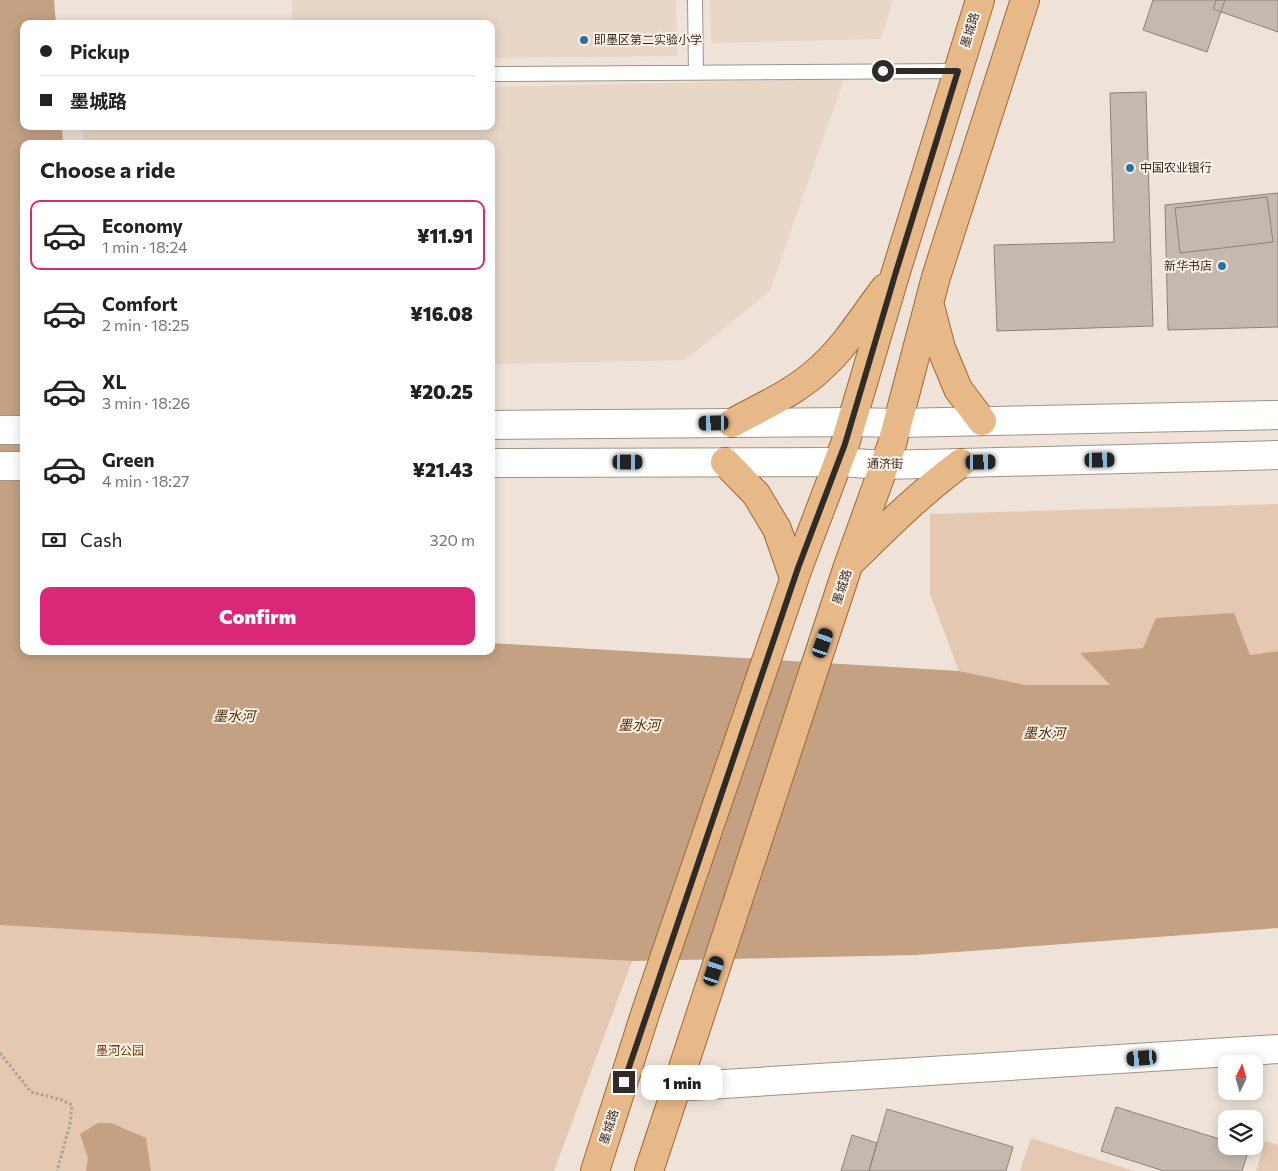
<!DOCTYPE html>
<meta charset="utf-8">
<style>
body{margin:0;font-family:Commissioner,"Noto Sans SC",sans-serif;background:#f6f6f6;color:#222;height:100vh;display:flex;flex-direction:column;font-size:19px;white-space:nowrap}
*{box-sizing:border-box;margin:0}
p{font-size:16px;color:#767676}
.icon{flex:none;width:28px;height:28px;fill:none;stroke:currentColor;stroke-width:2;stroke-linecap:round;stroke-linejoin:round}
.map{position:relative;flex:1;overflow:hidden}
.details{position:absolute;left:20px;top:140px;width:475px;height:515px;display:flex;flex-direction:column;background:#fff;border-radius:10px;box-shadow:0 2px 12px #0003}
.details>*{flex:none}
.banner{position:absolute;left:20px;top:20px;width:475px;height:110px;border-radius:10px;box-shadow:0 2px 12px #0003;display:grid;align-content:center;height:110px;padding:0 20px;background:#fff}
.needle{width:32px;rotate:5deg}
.fabs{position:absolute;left:1218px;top:1055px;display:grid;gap:10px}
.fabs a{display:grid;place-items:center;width:45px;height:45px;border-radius:10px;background:#fff;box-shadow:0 2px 12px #0003;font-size:25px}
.end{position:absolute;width:22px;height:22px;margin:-11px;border:6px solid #302b27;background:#fff;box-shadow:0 0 0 2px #fff}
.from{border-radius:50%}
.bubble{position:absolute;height:35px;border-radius:10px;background:#fff;box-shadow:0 2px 12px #0003;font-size:16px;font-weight:800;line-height:35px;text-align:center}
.car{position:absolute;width:15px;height:30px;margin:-15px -8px;border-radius:6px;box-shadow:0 0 4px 1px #0007;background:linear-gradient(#222 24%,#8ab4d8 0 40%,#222 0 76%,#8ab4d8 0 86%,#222 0)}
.banner b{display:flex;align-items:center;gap:18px;height:48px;font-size:19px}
.banner b+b{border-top:1px solid #e0e0e0}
.banner i{width:12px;height:12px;background:#222}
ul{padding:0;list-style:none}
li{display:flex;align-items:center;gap:15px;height:70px;margin:0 10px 8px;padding:0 10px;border:2px solid transparent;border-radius:10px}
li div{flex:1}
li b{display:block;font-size:19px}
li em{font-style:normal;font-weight:800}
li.on{border-color:#db2777}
li>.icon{width:45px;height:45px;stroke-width:1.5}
h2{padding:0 20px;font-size:22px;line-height:60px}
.pay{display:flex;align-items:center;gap:12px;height:55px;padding:0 20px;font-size:19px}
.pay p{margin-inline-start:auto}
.button{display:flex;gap:10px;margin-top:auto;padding:10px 20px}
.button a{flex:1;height:58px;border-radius:10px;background:#db2777;color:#fff;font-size:20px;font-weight:800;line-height:58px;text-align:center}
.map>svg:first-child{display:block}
</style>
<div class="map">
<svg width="1278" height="1171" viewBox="0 0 1278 1171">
<rect width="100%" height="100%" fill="#efe3d9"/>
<path fill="#e8d6c7" d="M 292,0 L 676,0 L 677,56 L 491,58 L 491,24 L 292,24 Z
M 710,0 L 893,0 L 881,39 L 711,43 Z
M 844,79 L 770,291 L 685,360 L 491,364 L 491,144 L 83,144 L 83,126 L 491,126 L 491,87 Z"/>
<path fill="#e4c8b1" d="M 1278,504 L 1278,651 L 1250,655 L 1143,648 L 1080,653 L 1111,685 L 1026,685 L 959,671 L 930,594 L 930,514 Z
M 0,925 L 33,926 L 632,961 L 554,1171 L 0,1171 Z
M 1031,1138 L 1134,1171 L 1020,1171 Z
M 1265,1141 L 1278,1145 L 1278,1171 L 1256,1171 Z"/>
<path fill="#c4a182" d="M 0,0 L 54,0 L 56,24 L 24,24 L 24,126 L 62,126 L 63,144 L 24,144 L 24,651 L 491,651 L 491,643 L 959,671 L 1026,685 L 1110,685 L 1080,653 L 1143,648 L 1156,618 L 1234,613 L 1250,655 L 1278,651 L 1278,928 L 916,955 L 632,961 L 0,925 Z
M 98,1123 L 111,1123 L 146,1138 L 151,1171 L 86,1171 L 88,1158 L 80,1134 Z"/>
<path fill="#c5b9af" stroke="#8d8278" d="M 1153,0 L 1225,0 L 1207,52 L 1143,30 Z
M 1216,0 L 1278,0 L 1278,32 L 1213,9 Z
M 1146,92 L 1153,326 L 997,331 L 994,245 L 1114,242 L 1110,93 Z
M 1278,193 L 1278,327 L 1168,330 L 1165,205 Z
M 1267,197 L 1273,242 L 1180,253 L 1175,208 Z
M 1116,1107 L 1226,1141 L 1226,1146 L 1241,1146 L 1249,1149 L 1242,1171 L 1164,1171 L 1101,1151 Z
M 887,1109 L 1013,1147 L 1006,1171 L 869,1171 Z
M 852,1135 L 877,1143 L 869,1171 L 841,1171 Z"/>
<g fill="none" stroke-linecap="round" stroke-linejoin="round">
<defs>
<path id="lane" d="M 695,0 L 696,73
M 491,74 L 958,71"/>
<path id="secondary" d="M 491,425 L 852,422 L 897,423 L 1278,415
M 0,430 L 24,430
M 491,463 L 839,462 L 884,465 L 1278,455
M 0,466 L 24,466
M 676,1087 L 1278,1049"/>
<path id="primary" d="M 930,306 L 941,348 L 958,389 L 982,421
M 732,423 C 763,406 798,391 823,366 C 847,344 865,314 885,288
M 725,462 L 756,494 L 777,529 L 794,578
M 854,559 C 888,525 922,492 961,463
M 595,1171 L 646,1011 L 798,568 L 845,444 L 895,275 L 980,0
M 649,1171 L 848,566 L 892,444 L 936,277 L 1025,0"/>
</defs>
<use href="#lane" stroke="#9e9389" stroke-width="16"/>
<use href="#secondary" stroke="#9e9389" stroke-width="30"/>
<use href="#primary" stroke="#9d6833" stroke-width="30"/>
<path stroke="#a9a098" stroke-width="3" stroke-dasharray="2.5 2.5" stroke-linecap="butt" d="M 0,1053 L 31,1092 L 62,1100 L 72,1105 L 70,1124 L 57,1171"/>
<use href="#lane" stroke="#fff" stroke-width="14"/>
<use href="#secondary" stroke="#fff" stroke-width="28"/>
<use href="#primary" stroke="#e7b888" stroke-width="28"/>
</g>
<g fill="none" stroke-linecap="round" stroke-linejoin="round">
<path stroke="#302b27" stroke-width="6" d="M 624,1082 L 798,568 L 845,444 L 895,275 L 958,71 L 883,71"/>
</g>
<g fill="#2772a5" stroke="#fdf0e6" stroke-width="2">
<circle cx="584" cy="40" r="5"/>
<circle cx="1130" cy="168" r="5"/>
<circle cx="1222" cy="266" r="5"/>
</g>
<g text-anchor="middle" stroke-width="4" stroke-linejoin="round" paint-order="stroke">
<g font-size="12" fill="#302b27" stroke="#fdf0e6">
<text transform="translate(970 30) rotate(-73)" y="4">墨城路</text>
<text transform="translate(885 464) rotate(1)" y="4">通济街</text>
<text transform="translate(842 587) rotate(-72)" y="4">墨城路</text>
<text transform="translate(609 1127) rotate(-72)" y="4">墨城路</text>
</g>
<g font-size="12" fill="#302b27" stroke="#fdf0e6" text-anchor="start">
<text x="594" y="44">即墨区第二实验小学</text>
<text x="1140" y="172">中国农业银行</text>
<text x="1212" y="270" text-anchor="end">新华书店</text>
</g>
<g font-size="12" fill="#70410d" stroke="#fdf0e6">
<text x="120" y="1055">墨河公园</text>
</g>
<g font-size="14" font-style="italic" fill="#4e2b04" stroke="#fdf0e6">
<text transform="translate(234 716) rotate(1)" y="5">墨水河</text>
<text transform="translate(639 725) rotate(1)" y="5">墨水河</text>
<text transform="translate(1044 733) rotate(1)" y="5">墨水河</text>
</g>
</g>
</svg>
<div class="fabs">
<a><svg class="needle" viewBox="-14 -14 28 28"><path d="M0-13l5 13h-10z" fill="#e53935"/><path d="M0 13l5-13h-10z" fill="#767676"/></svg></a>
<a><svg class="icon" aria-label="layers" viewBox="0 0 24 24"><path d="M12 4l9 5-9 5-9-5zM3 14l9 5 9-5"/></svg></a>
</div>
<i class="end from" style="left:883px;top:71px"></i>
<i class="end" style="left:624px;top:1082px"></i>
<div class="bubble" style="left:641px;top:1065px;width:82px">1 min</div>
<i class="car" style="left:714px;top:423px;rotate:269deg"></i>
<i class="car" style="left:1100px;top:460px;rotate:89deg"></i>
<i class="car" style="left:628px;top:462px;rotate:90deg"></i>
<i class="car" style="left:981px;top:462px;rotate:89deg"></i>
<i class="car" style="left:823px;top:643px;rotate:19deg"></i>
<i class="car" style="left:714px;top:971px;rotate:18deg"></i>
<i class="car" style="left:1142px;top:1058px;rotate:266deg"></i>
<div class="banner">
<b><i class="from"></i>Pickup</b>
<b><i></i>墨城路</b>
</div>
<section class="details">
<h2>Choose a ride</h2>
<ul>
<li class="on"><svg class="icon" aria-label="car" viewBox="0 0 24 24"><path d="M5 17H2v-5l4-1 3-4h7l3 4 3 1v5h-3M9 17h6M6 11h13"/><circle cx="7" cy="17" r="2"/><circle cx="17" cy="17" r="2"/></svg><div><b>Economy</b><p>1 min · 18:24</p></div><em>¥11.91</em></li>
<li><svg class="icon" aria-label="car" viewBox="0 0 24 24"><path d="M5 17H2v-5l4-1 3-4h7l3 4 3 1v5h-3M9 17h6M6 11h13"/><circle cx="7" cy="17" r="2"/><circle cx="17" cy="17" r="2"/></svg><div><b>Comfort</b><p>2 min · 18:25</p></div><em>¥16.08</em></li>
<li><svg class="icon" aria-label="car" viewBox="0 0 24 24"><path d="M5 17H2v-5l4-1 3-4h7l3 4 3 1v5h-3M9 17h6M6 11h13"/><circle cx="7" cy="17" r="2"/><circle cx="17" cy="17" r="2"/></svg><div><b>XL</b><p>3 min · 18:26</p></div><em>¥20.25</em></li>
<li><svg class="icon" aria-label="car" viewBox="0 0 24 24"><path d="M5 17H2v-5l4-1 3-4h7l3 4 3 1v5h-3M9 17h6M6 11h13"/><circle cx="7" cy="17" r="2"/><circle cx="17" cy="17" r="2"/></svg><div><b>Green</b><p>4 min · 18:27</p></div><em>¥21.43</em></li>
</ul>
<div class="pay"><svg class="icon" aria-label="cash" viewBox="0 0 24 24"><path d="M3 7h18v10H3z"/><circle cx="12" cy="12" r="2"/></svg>Cash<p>320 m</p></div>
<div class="button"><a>Confirm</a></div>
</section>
</div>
